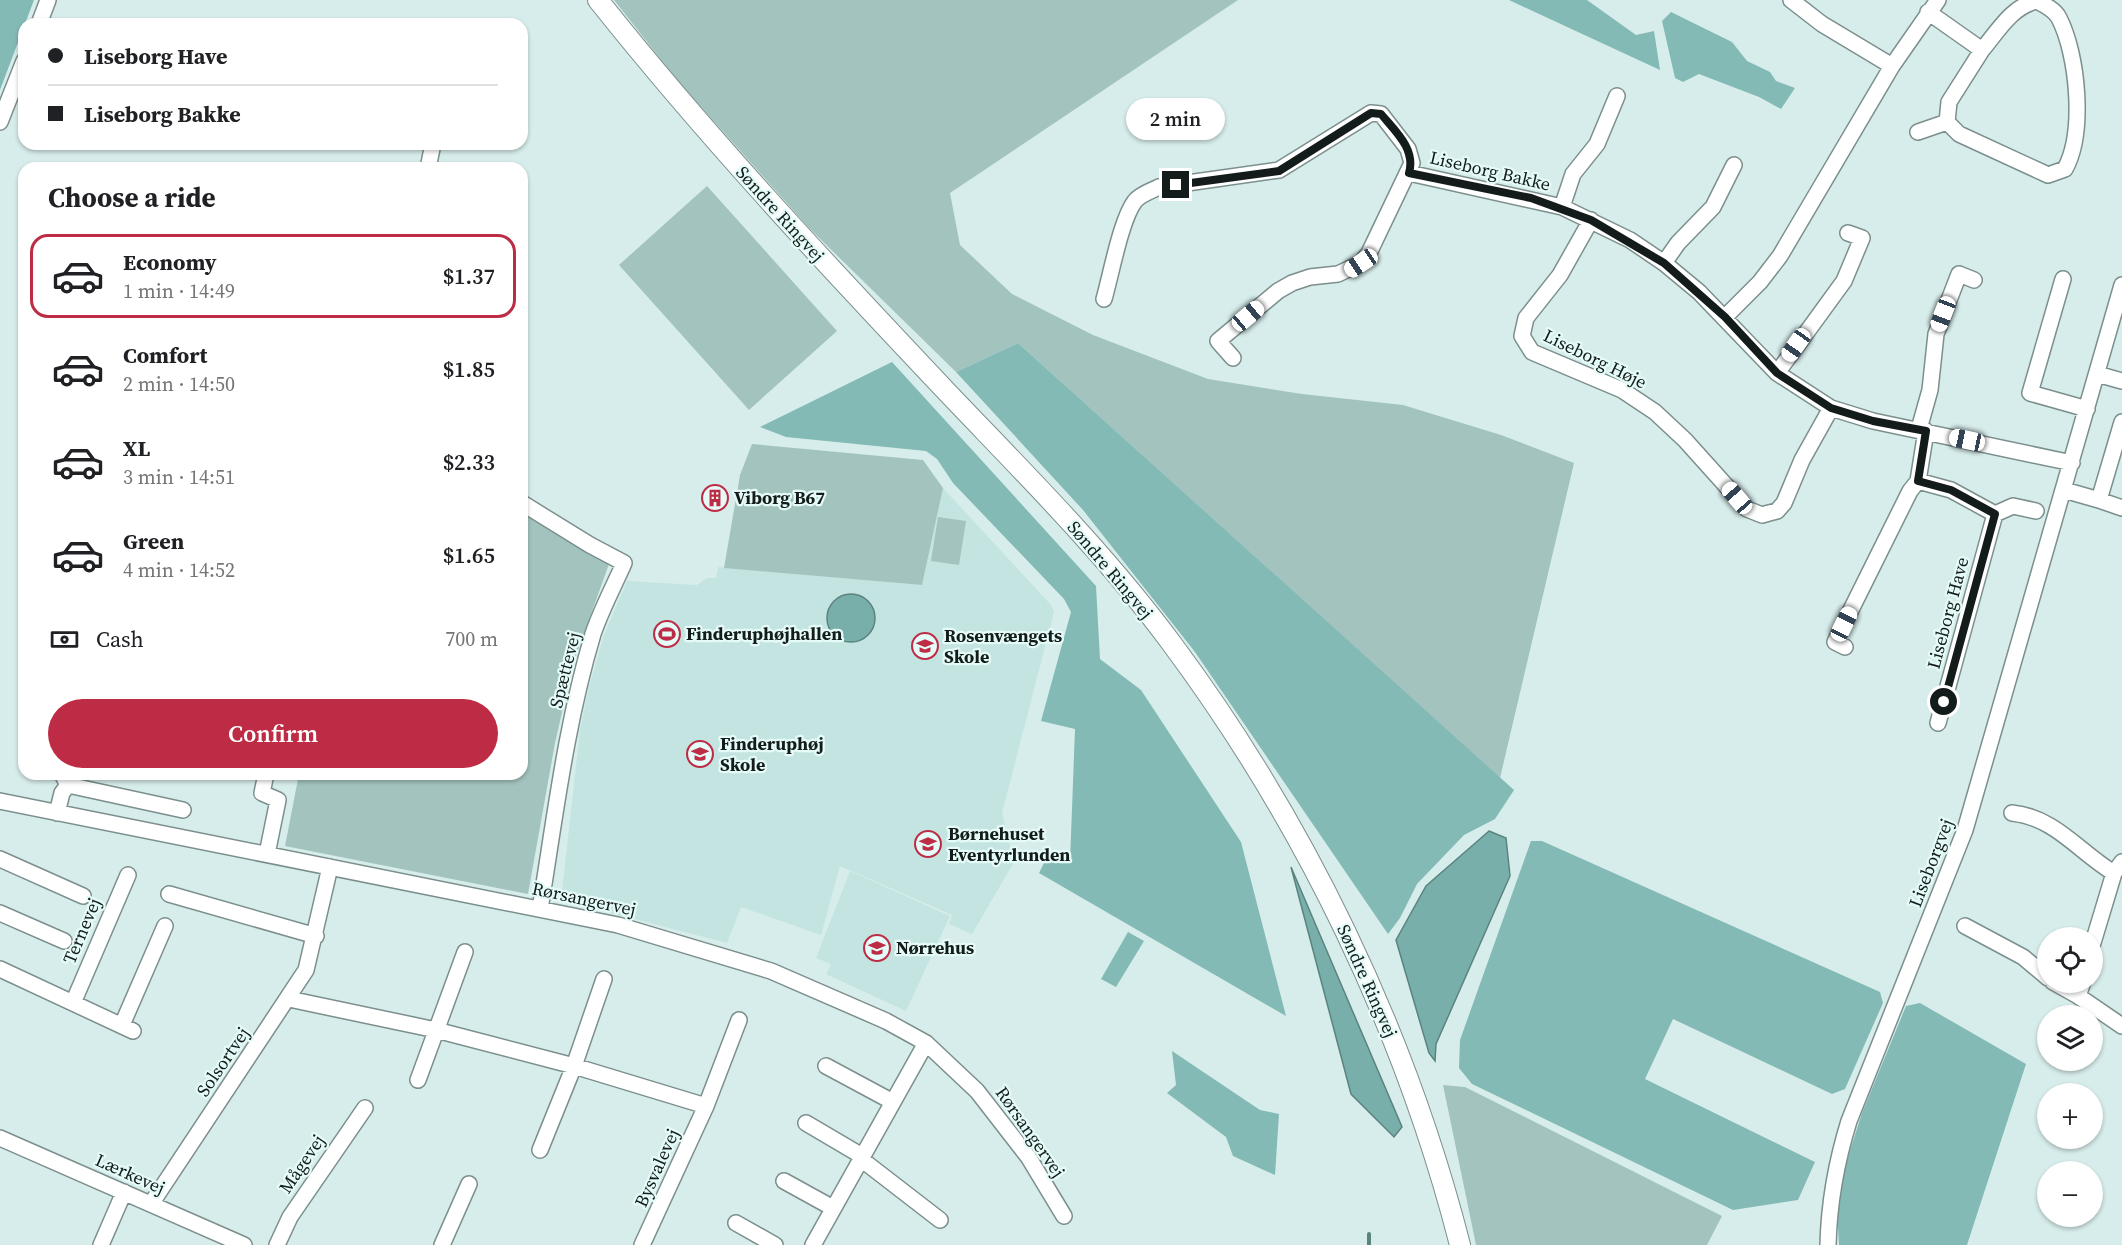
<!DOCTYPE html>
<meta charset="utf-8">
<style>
body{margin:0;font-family:"Source Serif 4",serif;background:#f6f6f6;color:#202124;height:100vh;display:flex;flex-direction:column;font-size:22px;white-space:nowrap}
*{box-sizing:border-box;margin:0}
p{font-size:20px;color:#757577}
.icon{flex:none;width:33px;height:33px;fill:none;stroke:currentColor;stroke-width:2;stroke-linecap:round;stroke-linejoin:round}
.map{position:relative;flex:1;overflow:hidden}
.sheet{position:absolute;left:18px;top:162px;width:510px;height:618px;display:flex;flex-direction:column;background:#fff;border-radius:18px;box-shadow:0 2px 4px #0004}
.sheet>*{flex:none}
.top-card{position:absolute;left:18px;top:18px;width:510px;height:132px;border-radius:18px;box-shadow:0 2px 4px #0004;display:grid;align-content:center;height:132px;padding:0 30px;background:#fff}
.controls{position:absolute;left:2037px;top:927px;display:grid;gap:12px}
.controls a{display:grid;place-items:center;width:66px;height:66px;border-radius:50%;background:#fff;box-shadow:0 2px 4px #0004;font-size:30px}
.end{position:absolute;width:27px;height:27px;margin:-14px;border:8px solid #141c1b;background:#fff;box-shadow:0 0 0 3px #fff}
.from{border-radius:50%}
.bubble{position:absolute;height:42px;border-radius:21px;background:#fff;box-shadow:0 2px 4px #0004;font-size:20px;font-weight:600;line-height:42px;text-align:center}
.car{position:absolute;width:18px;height:36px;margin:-18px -9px;border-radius:8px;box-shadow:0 0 4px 2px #0007;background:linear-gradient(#fff 24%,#345 0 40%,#fff 0 76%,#345 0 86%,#fff 0)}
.top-card b{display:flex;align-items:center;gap:21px;height:57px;font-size:22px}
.top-card b+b{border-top:2px solid #e0e0e0}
.top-card i{width:15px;height:15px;background:#202124}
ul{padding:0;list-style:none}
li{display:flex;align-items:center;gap:18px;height:84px;margin:0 12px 9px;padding:0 18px;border:3px solid transparent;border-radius:18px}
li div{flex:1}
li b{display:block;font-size:22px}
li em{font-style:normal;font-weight:600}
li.current{border-color:#bd2c44}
li>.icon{width:54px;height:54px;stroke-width:1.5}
h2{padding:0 30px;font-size:27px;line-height:72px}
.pay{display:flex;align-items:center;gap:15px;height:66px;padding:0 30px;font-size:22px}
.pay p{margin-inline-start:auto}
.primary-button{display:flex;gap:12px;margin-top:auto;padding:12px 30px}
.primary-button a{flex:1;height:69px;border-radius:36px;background:#bd2c44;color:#fff;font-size:24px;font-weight:600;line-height:69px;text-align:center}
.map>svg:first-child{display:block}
</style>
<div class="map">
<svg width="2122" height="1245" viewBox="0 0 2122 1245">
<rect width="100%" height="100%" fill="#d7edeb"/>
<path fill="#c4e4e1" d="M 943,488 L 1051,605 L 1054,612 L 1002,813 L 1014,862 L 972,934 L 949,924 L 952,915 L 840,866 L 821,935 L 741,907 L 727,943 L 561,900 L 580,730 L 589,687 L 604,635 L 627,581 L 697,585 L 707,578 L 716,578 L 718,567 L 922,585 Z
M 850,871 L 950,916 L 906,1011 L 826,974 L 831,964 L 816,958 Z"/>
<path fill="#a3c3bf" d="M 614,0 L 1238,0 L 950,193 L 960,245 L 1012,294 L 1093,335 L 1208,379 L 1302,394 L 1403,405 L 1501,435 L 1574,463 L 1500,778 L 1018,343 L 956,372 L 809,228 L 677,80 Z
M 707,186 L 837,331 L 749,410 L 619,265 Z
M 752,444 L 923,460 L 943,488 L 922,585 L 724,568 L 740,475 Z
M 522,508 L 609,564 L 573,664 L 555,743 L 528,894 L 285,846 L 299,774 L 522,774 Z
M 938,517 L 966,521 L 959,565 L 931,561 Z
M 1443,1085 L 1465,1087 L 1722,1216 L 1707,1245 L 1476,1245 Z"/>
<path fill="#84bab5" d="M 0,0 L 34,0 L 0,90 Z
M 1509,0 L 1587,0 L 1636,35 L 1654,31 L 1660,70 Z
M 1671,12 L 1732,42 L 1747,61 L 1770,72 L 1776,81 L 1795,88 L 1781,109 L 1759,97 L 1699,74 L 1683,82 L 1675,78 L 1662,21 Z
M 1018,343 L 1514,790 L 1495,819 L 1464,835 L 1417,884 L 1400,918 L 1388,934 L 1195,652 L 1083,510 L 956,372 Z
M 892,362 L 1096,586 L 1100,659 L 1141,690 L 1241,842 L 1286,1016 L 1039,873 L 1047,857 L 1070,862 L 1075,729 L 1041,721 L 1071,612 L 1064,599 L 953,483 L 937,459 L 926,451 L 786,437 L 760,427 Z
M 1531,841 L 1542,841 L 1880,992 L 1883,1003 L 1845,1089 L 1832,1094 L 1673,1019 L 1645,1079 L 1815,1162 L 1798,1200 L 1733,1210 L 1472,1084 L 1459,1068 L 1460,1040 Z
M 1128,932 L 1144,941 L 1116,987 L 1101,979 Z
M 1920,1003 L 2026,1064 L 1967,1245 L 1839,1245 L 1836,1194 L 1862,1113 L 1906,1006 Z
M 1172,1051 L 1260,1110 L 1279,1114 L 1275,1175 L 1233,1156 L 1226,1137 L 1167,1093 L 1176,1085 Z"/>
<path fill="#79afaa" stroke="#5b837f" stroke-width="1.5" d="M827 618a24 24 0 1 1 48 0a24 24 0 1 1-48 0Z
M 1489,831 L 1506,838 L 1510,876 L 1436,1044 L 1435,1061 L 1429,1053 L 1396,940 L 1426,886 Z
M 1291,867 L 1402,1127 L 1394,1137 L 1351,1094 Z"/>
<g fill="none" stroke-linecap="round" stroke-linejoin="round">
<path stroke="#5b837f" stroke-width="4" d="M 1369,1245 L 1369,1234"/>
<defs>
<path id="minor" d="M 1791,0 L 1822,24 L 1892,66
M 1928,12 L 1982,50 L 1949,102 L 1947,122 L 1959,134 L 2048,175 L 2065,169 C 2085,133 2078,55 2059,18 C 2055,10 2045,5 2037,1 C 2012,6 1998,31 1982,50
M 39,24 L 48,0
M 0,122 L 24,61
M 1918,132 L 1947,122
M 428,168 L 433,144
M 1409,173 L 1562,207 L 1630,240 L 1664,263 L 1699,292 L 1777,373 L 1831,408 L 1873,421 L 2072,463
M 1562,207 L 1573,174 L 1597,144 L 1617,96
M 1591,220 L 1560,275 L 1526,318 L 1522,336 L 1532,352 L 1622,390 L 1655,412 L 1685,440 L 1747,509 L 1762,515 L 1769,513 L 1777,511 L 1784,503 L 1802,460 L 1831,408
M 1664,263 L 1678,243 L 1713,207 L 1734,165
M 2063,279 L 2030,393 L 2087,409
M 1104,299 C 1111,275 1121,219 1135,201 C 1141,194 1151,191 1159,187 L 1279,170 L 1371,113 L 1381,114 L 1408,149 L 1412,163 L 1369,253 L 1361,263 L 1338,274 L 1310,277 L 1292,283 L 1278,291 L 1218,341 L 1233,358
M 1725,317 L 1760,282 L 1780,256 L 1892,66 L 1938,0
M 1777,373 L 1844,281 L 1862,238 L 1848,233
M 2097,374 L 2122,381
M 1919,429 L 1930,390 L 1936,334 L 1959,274 L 1974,280
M 1918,481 L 1951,490 L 1995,514 L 2013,506 L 2036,511
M 2064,490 L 2099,500 L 2122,422
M 2099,500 L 2122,508
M 522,503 L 590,545 L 624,563 C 614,586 601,610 593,634 C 566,724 555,817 540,909
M 1845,647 L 1835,642 L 1910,491 L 1918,481 L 1926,431
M 1938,723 L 1995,514
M 62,774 L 68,785 L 183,810
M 266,774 L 262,793 L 278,800 L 267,854
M 0,801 L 618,925 L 771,971 L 886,1021 L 926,1043 L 977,1091 L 1029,1158 L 1064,1216
M 57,813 L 62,793 L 68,785
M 2012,813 C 2055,817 2080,853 2114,873 L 2122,862
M 0,859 L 83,896
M 169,894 L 316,936
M 0,913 L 64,941
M 1965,926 L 2023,957 L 2048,978
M 2092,946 L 2114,873
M 0,969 L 133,1031
M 2053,982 L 2078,996 L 2083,982
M 2078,996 L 2122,1026
M 289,999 L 436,1030 L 574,1066 L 706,1106
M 73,1003 L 128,875
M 122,1025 L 165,926
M 826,1066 L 893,1102
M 418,1080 L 465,952
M 806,1123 L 862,1156
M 0,1138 L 244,1245
M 540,1150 L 574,1066 L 604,979
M 861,1159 L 940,1220
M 784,1181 L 833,1208
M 151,1204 L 306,970 L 330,867
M 736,1223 L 775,1245
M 101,1245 L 124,1192
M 277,1245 L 290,1217 L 365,1108
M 442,1245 L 469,1184
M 642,1245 L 706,1106 L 739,1020
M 813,1245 L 926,1043
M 1828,1245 C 1829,1201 1836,1163 1849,1121 L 1965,830 L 2122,285"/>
<path id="major" d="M 598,0 C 707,137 826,264 946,391 C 1024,473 1105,553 1172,644 C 1305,823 1405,1030 1460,1245"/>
</defs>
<use href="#minor" stroke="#7b8f8d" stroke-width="18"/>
<use href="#major" stroke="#7b8f8d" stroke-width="22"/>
<use href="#minor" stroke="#fff" stroke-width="15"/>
<use href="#major" stroke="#fff" stroke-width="20"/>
</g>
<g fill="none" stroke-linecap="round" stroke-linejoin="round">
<path stroke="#141c1b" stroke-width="8" d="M 1176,185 L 1279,171 L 1371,113 L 1381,114 C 1395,131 1416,149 1409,173 L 1531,198 L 1591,220 L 1664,263 L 1725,317 L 1777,373 L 1814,397 L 1831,408 L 1873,421 L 1926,431 L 1918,481 L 1951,490 L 1995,514 L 1944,702"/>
</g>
<defs>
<symbol id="building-ring" viewBox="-11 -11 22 22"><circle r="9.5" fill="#e4fbf8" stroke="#bd2c44" stroke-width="1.5"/><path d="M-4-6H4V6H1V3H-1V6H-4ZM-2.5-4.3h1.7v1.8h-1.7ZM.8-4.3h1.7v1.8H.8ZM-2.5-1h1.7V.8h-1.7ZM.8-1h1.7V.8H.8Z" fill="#bd2c44"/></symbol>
<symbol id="stadium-ring" viewBox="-11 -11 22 22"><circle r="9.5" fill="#e4fbf8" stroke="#bd2c44" stroke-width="1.5"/><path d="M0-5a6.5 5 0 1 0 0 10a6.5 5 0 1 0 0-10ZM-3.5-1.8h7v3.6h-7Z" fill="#bd2c44"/></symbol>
<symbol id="school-ring" viewBox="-11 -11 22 22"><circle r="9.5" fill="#e4fbf8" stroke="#bd2c44" stroke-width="1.5"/><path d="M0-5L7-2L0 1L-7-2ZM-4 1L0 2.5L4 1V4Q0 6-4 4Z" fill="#bd2c44"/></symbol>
</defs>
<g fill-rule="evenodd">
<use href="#building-ring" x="700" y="483" width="30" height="30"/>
<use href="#stadium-ring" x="652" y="619" width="30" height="30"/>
<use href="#school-ring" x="910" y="631" width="30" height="30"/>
<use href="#school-ring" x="685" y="739" width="30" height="30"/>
<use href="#school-ring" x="913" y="829" width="30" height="30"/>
<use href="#school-ring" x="862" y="933" width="30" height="30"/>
</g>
<g text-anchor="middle" stroke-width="4.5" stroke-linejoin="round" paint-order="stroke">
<g font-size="18" fill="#141c1b" stroke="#e4fbf8">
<text transform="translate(1490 171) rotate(13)" y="6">Liseborg Bakke</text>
<text transform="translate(780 214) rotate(48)" y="6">Søndre Ringvej</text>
<text transform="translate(1595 359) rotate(26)" y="6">Liseborg Høje</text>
<text transform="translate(1110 570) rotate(50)" y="6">Søndre Ringvej</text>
<text transform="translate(1948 613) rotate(-75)" y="6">Liseborg Have</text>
<text transform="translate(565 670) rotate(-76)" y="6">Spættevej</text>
<text transform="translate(1931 863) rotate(-69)" y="6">Liseborgvej</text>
<text transform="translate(584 899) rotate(12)" y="6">Rørsangervej</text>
<text transform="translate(82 931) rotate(-67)" y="6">Ternevej</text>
<text transform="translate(1367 981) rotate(66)" y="6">Søndre Ringvej</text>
<text transform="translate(223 1062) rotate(-56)" y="6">Solsortvej</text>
<text transform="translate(1030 1132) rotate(55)" y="6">Rørsangervej</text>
<text transform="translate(302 1164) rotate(-56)" y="6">Mågevej</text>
<text transform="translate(657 1168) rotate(-66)" y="6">Bysvalevej</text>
<text transform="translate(130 1174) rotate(24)" y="6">Lærkevej</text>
</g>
<g font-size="18" font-weight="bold" fill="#141c1b" stroke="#e4fbf8" text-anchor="start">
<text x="734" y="504">Viborg B67</text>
<text x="686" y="640">Finderuphøjhallen</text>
<text x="944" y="642">Rosenvængets<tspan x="944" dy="21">Skole</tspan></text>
<text x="720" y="750">Finderuphøj<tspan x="720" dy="21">Skole</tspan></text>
<text x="948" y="840">Børnehuset<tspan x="948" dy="21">Eventyrlunden</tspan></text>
<text x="896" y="954">Nørrehus</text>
</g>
</g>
</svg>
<div class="controls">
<a><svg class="icon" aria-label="locate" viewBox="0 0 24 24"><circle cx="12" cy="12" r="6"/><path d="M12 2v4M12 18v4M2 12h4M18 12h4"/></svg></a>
<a><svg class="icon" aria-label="layers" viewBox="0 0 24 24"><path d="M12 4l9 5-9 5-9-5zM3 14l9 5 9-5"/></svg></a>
<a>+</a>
<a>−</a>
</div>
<i class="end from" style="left:1944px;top:702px"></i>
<i class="end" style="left:1176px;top:185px"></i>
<div class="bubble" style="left:1126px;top:98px;width:99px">2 min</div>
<i class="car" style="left:1361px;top:263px;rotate:236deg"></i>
<i class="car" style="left:1943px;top:314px;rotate:201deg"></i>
<i class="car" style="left:1248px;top:316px;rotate:50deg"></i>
<i class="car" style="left:1796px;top:345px;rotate:215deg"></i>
<i class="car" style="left:1967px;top:440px;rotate:282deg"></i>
<i class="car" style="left:1737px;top:498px;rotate:319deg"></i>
<i class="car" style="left:1844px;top:624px;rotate:26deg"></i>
<div class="top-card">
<b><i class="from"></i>Liseborg Have</b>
<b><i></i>Liseborg Bakke</b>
</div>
<section class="sheet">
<h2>Choose a ride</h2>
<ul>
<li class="current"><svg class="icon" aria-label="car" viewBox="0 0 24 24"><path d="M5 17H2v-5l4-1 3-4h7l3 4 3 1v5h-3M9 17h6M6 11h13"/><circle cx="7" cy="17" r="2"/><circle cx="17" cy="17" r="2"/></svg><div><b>Economy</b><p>1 min · 14:49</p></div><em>$1.37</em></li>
<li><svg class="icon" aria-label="car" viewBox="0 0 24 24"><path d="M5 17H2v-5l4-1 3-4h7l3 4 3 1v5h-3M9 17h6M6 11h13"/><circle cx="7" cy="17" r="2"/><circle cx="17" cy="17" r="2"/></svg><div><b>Comfort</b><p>2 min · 14:50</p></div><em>$1.85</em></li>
<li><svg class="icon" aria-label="car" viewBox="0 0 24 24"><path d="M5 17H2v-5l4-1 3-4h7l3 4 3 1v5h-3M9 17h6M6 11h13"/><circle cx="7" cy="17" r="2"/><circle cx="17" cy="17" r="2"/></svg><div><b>XL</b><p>3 min · 14:51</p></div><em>$2.33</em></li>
<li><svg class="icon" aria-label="car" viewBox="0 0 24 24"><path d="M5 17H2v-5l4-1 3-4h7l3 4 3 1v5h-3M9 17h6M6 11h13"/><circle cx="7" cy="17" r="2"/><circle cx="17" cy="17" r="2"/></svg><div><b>Green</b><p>4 min · 14:52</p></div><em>$1.65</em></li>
</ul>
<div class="pay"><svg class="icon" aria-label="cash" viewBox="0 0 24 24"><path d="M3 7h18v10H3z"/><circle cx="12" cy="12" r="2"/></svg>Cash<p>700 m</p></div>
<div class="primary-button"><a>Confirm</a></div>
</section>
</div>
